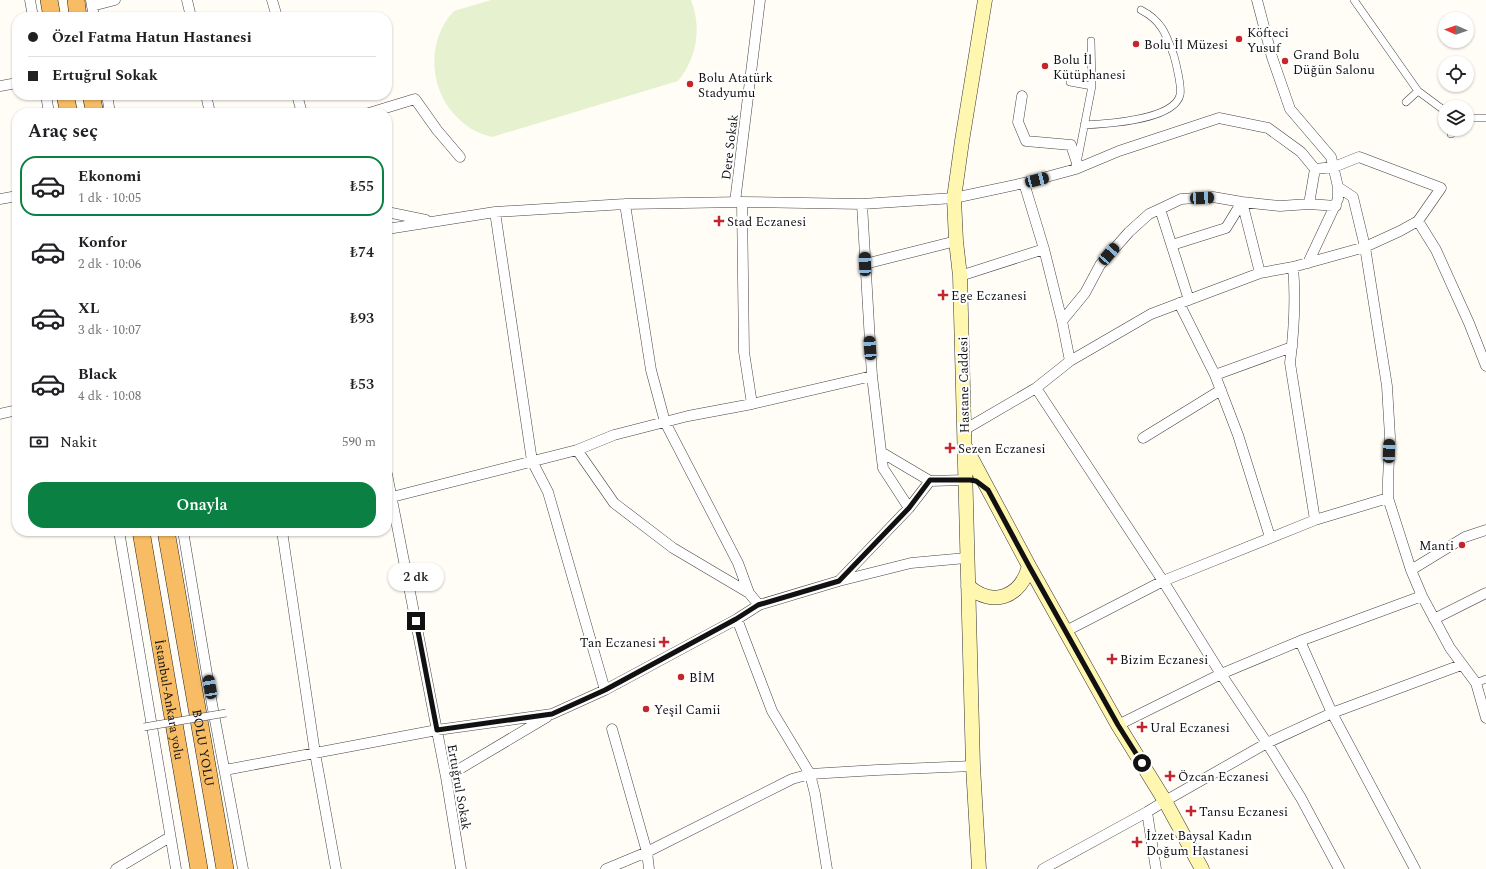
<!DOCTYPE html>
<html lang="tr">
<meta charset="utf-8">
<style>
body{margin:0;font-family:Spectral,serif;background:#f6f6f6;color:#202124;height:100vh;display:flex;flex-direction:column;font-size:15px;white-space:nowrap}
*{box-sizing:border-box;margin:0}
p{font-size:13px;color:#757577}
.icon{flex:none;width:22px;height:22px;fill:none;stroke:currentColor;stroke-width:2;stroke-linecap:round;stroke-linejoin:round}
.map{position:relative;flex:1;overflow:hidden}
.sheet{position:absolute;left:12px;top:108px;width:380px;height:428px;display:flex;flex-direction:column;background:#fff;border-radius:16px;box-shadow:0 1px 3px #0004}
.sheet>*{flex:none}
.top-card{position:absolute;left:12px;top:12px;width:380px;height:88px;border-radius:16px;box-shadow:0 1px 3px #0004;display:grid;align-content:center;height:88px;padding:0 16px;background:#fff}
.needle{width:26px;rotate:272deg}
.fabs{position:absolute;left:1438px;top:12px;display:grid;gap:8px}
.fabs a{display:grid;place-items:center;width:36px;height:36px;border-radius:50%;background:#fff;box-shadow:0 1px 3px #0004;font-size:20px}
.end{position:absolute;width:18px;height:18px;margin:-9px;border:5px solid #111;background:#fff;box-shadow:0 0 0 2px #fff}
.from{border-radius:50%}
.bubble{position:absolute;height:28px;border-radius:14px;background:#fff;box-shadow:0 1px 3px #0004;font-size:13px;font-weight:600;line-height:28px;text-align:center}
.car{position:absolute;width:12px;height:24px;margin:-12px -6px;border-radius:5px;box-shadow:0 0 3px 1px #0007;background:linear-gradient(#222 24%,#8ab4d8 0 40%,#222 0 76%,#8ab4d8 0 86%,#222 0)}
.top-card b{display:flex;align-items:center;gap:14px;height:38px;font-size:15px}
.top-card b+b{border-top:1px solid #e0e0e0}
.top-card i{width:10px;height:10px;background:#202124}
ul{padding:0;list-style:none}
li{display:flex;align-items:center;gap:12px;height:60px;margin:0 8px 6px;padding:0 8px;border:2px solid transparent;border-radius:16px}
li div{flex:1}
li b{display:block;font-size:15px}
li em{font-style:normal;font-weight:600}
li.on{border-color:#0b8043}
li>.icon{width:36px;height:36px;stroke-width:1.5}
h2{padding:0 16px;font-size:18px;line-height:48px}
.pay{display:flex;align-items:center;gap:10px;height:44px;padding:0 16px;font-size:15px}
.pay p{margin-inline-start:auto}
.action{display:flex;gap:8px;margin-top:auto;padding:8px 16px}
.action a{flex:1;height:46px;border-radius:16px;background:#0b8043;color:#fff;font-size:16px;font-weight:600;line-height:46px;text-align:center}
.map>svg:first-child{display:block}
</style>
<div class="map">
<svg width="1486" height="869" viewBox="0 0 1486 869">
<rect width="100%" height="100%" fill="#fffdf5"/>
<path fill="#e6f2cf" d="M 491,0 L 691,0 C 702,28 697,58 678,81 L 492,137 C 480,134 469,129 460,120 C 429,93 425,41 454,11 Z"/>
<g fill="none" stroke-linecap="round" stroke-linejoin="round">
<defs>
<path id="pedestrian" d="M 1354,0 L 1418,91 L 1445,111
M 1070,82 L 1092,86
M 1406,102 L 1418,91
M 1467,118 L 1486,118
M 1084,125 C 1106,124 1174,120 1180,95 C 1182,88 1176,63 1174,56 C 1166,34 1162,21 1141,10
M 1451,134 L 1451,129
M 1077,163 L 1092,86 L 1091,41
M 1476,683 L 1486,679"/>
<path id="minor" d="M 30,0 L 33,17
M 91,0 L 94,17
M 187,0 L 191,17
M 272,0 L 277,17
M 1257,0 L 1272,57 L 1290,109 L 1331,157 L 1338,187 L 1338,199 L 1308,263
M 92,6 L 115,0
M 0,86 L 17,83
M 46,95 L 49,113
M 107,95 L 110,113
M 206,95 L 210,113
M 297,95 L 302,113
M 1022,96 L 1018,122 L 1026,141 L 1071,145 L 1077,163 L 1076,169
M 369,113 L 415,99 L 437,130 L 460,157
M 1024,183 L 1044,249 L 1062,321
M 1338,187 L 1353,197 L 1365,247 L 1387,386 L 1390,437 L 1388,480 L 1388,498 L 1411,570 L 1422,596 L 1450,648 L 1476,683 L 1486,718
M 0,199 L 17,196
M 735,202 L 760,0
M 742,202 L 744,352 L 752,404
M 1242,202 L 1260,273
M 625,204 L 651,370 L 665,422 L 738,563 L 749,593 L 759,605
M 862,204 L 872,376 L 883,468 L 909,508
M 1309,204 L 1336,206
M 1160,209 L 1189,300
M 387,212 L 426,220
M 495,212 L 532,461 L 548,492 L 605,690
M 1418,221 L 1436,250 L 1469,323 L 1486,366
M 387,229 L 495,212 L 625,204 L 742,202 L 862,204 L 954,198 L 1024,183 L 1076,169 L 1119,151 L 1219,118 L 1268,128 L 1301,152 L 1315,169 L 1309,204 L 1280,206 L 1242,202 L 1213,197 L 1181,199 L 1160,209 L 1149,214 L 1129,232 L 1100,265 L 1085,293 L 1062,321 L 1070,361
M 1172,245 L 1226,228 L 1242,202
M 865,264 L 956,241
M 1293,267 C 1296,299 1294,331 1290,363 L 1315,520
M 960,276 L 1044,249
M 1179,303 L 1215,375 L 1238,435 L 1270,537
M 1215,375 L 1292,347
M 1036,388 L 1163,581 L 1221,674 L 1267,743 L 1301,798 L 1339,869
M 0,414 L 17,410
M 964,430 L 1036,388 L 1070,361 L 1151,314 L 1260,273 L 1293,267 L 1365,247 L 1400,231 L 1418,221 L 1441,188 L 1359,157 L 1334,167 L 1315,169
M 1143,438 L 1221,390
M 577,450 L 614,503 L 673,548 L 749,593
M 881,452 L 930,481
M 387,474 L 446,777 L 461,869
M 392,497 L 577,450 L 614,435 L 688,416 L 752,404 L 872,376
M 119,531 L 176,869
M 183,531 L 212,704 L 243,869
M 282,531 L 315,753 L 336,869
M 1411,570 L 1465,537 L 1486,530
M 839,581 L 911,563 L 966,558
M 737,619 L 772,711 L 810,774 L 815,794 L 827,869
M 1434,619 L 1486,593
M 1066,631 L 1163,581 L 1315,520 L 1388,498
M 1300,641 L 1332,713 L 1415,869
M 1118,725 L 1221,674 L 1300,641 L 1422,596
M 612,729 L 647,852 L 649,869
M 225,770 L 437,730 L 552,714 L 605,690 L 737,619 L 759,605 L 839,581 L 909,508 L 930,481 L 965,480
M 446,777 L 547,717
M 1147,812 L 1156,869
M 116,869 L 170,837
M 606,869 L 647,852 L 792,779 L 810,774 L 877,770 L 973,766
M 1043,869 L 1147,812 L 1165,801 L 1267,743 L 1332,713 L 1461,665"/>
<path id="secondary" d="M 966,448 L 1029,566 L 1118,725 L 1165,801 L 1202,869
M 968,586 C 993,608 1021,597 1029,566
M 979,869 L 973,766 L 960,276 L 956,241 L 954,198 L 962,141 L 985,0"/>
<g id="trunk">
<path d="M 49,0 L 52,17"/>
<path d="M 76,0 L 78,17"/>
<path d="M 65,95 L 69,113"/>
<path d="M 91,95 L 95,113"/>
<path id="s1" d="M 141,531 L 199,869"/>
<path id="s2" d="M 166,531 L 225,869"/>
</g>
</defs>
<use href="#pedestrian" stroke="#444" stroke-width="8"/>
<use href="#minor" stroke="#444" stroke-width="11"/>
<use href="#secondary" stroke="#333" stroke-width="15"/>
<use href="#trunk" stroke="#222" stroke-width="18"/>
<use href="#pedestrian" stroke="#fff" stroke-width="7"/>
<use href="#minor" stroke="#fff" stroke-width="10"/>
<use href="#secondary" stroke="#fff6b0" stroke-width="14"/>
<use href="#trunk" stroke="#f7bc64" stroke-width="17"/>
<defs>
<path id="pedestrian-bridge" d="M 144,727 L 226,713"/>
</defs>
<use href="#pedestrian-bridge" stroke="#444" stroke-width="8" stroke-linecap="butt"/>
<use href="#pedestrian-bridge" stroke="#fff" stroke-width="7"/>
</g>
<g fill="none" stroke-linecap="round" stroke-linejoin="round">
<path stroke="#111" stroke-width="5" d="M 416,621 L 437,730 L 552,714 L 605,690 L 736,619 L 758,605 L 839,581 L 909,508 L 930,480 L 970,480 L 976,481 L 988,490 L 1029,566 L 1118,725 L 1142,763"/>
</g>
<g fill="#c4262e" stroke="#fff" stroke-width="1.5">
<circle cx="1239" cy="39" r="4"/>
<circle cx="1136" cy="44" r="4"/>
<circle cx="1285" cy="61" r="4"/>
<circle cx="1045" cy="66" r="4"/>
<circle cx="690" cy="84" r="4"/>
<path d="M717 215h4v4h4v4h-4v4h-4v-4h-4v-4h4z"/>
<path d="M941 289h4v4h4v4h-4v4h-4v-4h-4v-4h4z"/>
<path d="M948 442h4v4h4v4h-4v4h-4v-4h-4v-4h4z"/>
<circle cx="1462" cy="545" r="4"/>
<path d="M662 636h4v4h4v4h-4v4h-4v-4h-4v-4h4z"/>
<path d="M1110 653h4v4h4v4h-4v4h-4v-4h-4v-4h4z"/>
<circle cx="681" cy="677" r="4"/>
<circle cx="646" cy="709" r="4"/>
<path d="M1140 721h4v4h4v4h-4v4h-4v-4h-4v-4h4z"/>
<path d="M1168 770h4v4h4v4h-4v4h-4v-4h-4v-4h4z"/>
<path d="M1189 805h4v4h4v4h-4v4h-4v-4h-4v-4h4z"/>
<path d="M1135 836h4v4h4v4h-4v4h-4v-4h-4v-4h4z"/>
</g>
<g text-anchor="middle" stroke-width="4" stroke-linejoin="round" paint-order="stroke">
<g font-size="13" fill="#111" stroke="#fff" text-anchor="start">
<text x="1247" y="37">Köfteci<tspan x="1247" dy="15">Yusuf</tspan></text>
<text x="1144" y="49">Bolu İl Müzesi</text>
<text x="1293" y="59">Grand Bolu<tspan x="1293" dy="15">Düğün Salonu</tspan></text>
<text x="1053" y="64">Bolu İl<tspan x="1053" dy="15">Kütüphanesi</tspan></text>
<text x="698" y="82">Bolu Atatürk<tspan x="698" dy="15">Stadyumu</tspan></text>
<text x="727" y="226">Stad Eczanesi</text>
<text x="951" y="300">Ege Eczanesi</text>
<text x="958" y="453">Sezen Eczanesi</text>
<text x="1454" y="550" text-anchor="end">Manti</text>
<text x="656" y="647" text-anchor="end">Tan Eczanesi</text>
<text x="1120" y="664">Bizim Eczanesi</text>
<text x="689" y="682">BİM</text>
<text x="654" y="714">Yeşil Camii</text>
<text x="1150" y="732">Ural Eczanesi</text>
<text x="1178" y="781">Özcan Eczanesi</text>
<text x="1199" y="816">Tansu Eczanesi</text>
<text x="1146" y="840">İzzet Baysal Kadın<tspan x="1146" dy="15">Doğum Hastanesi</tspan></text>
</g>
<g font-size="13" fill="#111" stroke="#fff">
<text transform="translate(729 147) rotate(-83)" y="5">Dere Sokak</text>
<text transform="translate(963 385) rotate(-91)" y="5">Hastane Caddesi</text>
<text dy="5" stroke="none"><textPath href="#s1" startOffset="171">İstanbul-Ankara yolu</textPath></text>
<text dy="5" stroke="none"><textPath href="#s2" startOffset="220">BOLU YOLU</textPath></text>
<text transform="translate(460 787) rotate(80)" y="5">Ertuğrul Sokak</text>
</g>
</g>
</svg>
<div class="fabs">
<a><svg class="needle" viewBox="-14 -14 28 28"><path d="M0-13l5 13h-10z" fill="#e53935"/><path d="M0 13l5-13h-10z" fill="#757577"/></svg></a>
<a><svg class="icon" aria-label="locate" viewBox="0 0 24 24"><circle cx="12" cy="12" r="6"/><path d="M12 2v4M12 18v4M2 12h4M18 12h4"/></svg></a>
<a><svg class="icon" aria-label="layers" viewBox="0 0 24 24"><path d="M12 4l9 5-9 5-9-5zM3 14l9 5 9-5"/></svg></a>
</div>
<i class="end from" style="left:1142px;top:763px"></i>
<i class="end" style="left:416px;top:621px"></i>
<div class="bubble" style="left:388px;top:563px;width:56px">2 dk</div>
<i class="car" style="left:1037px;top:180px;rotate:75deg"></i>
<i class="car" style="left:1202px;top:198px;rotate:87deg"></i>
<i class="car" style="left:1109px;top:254px;rotate:41deg"></i>
<i class="car" style="left:865px;top:264px;rotate:358deg"></i>
<i class="car" style="left:870px;top:348px;rotate:356deg"></i>
<i class="car" style="left:1389px;top:451px;rotate:2deg"></i>
<i class="car" style="left:210px;top:687px;rotate:350deg"></i>
<div class="top-card">
<b><i class="from"></i>Özel Fatma Hatun Hastanesi</b>
<b><i></i>Ertuğrul Sokak</b>
</div>
<section class="sheet">
<h2>Araç seç</h2>
<ul>
<li class="on"><svg class="icon" aria-label="car" viewBox="0 0 24 24"><path d="M5 17H2v-5l4-1 3-4h7l3 4 3 1v5h-3M9 17h6M6 11h13"/><circle cx="7" cy="17" r="2"/><circle cx="17" cy="17" r="2"/></svg><div><b>Ekonomi</b><p>1 dk · 10:05</p></div><em>₺55</em></li>
<li><svg class="icon" aria-label="car" viewBox="0 0 24 24"><path d="M5 17H2v-5l4-1 3-4h7l3 4 3 1v5h-3M9 17h6M6 11h13"/><circle cx="7" cy="17" r="2"/><circle cx="17" cy="17" r="2"/></svg><div><b>Konfor</b><p>2 dk · 10:06</p></div><em>₺74</em></li>
<li><svg class="icon" aria-label="car" viewBox="0 0 24 24"><path d="M5 17H2v-5l4-1 3-4h7l3 4 3 1v5h-3M9 17h6M6 11h13"/><circle cx="7" cy="17" r="2"/><circle cx="17" cy="17" r="2"/></svg><div><b>XL</b><p>3 dk · 10:07</p></div><em>₺93</em></li>
<li><svg class="icon" aria-label="car" viewBox="0 0 24 24"><path d="M5 17H2v-5l4-1 3-4h7l3 4 3 1v5h-3M9 17h6M6 11h13"/><circle cx="7" cy="17" r="2"/><circle cx="17" cy="17" r="2"/></svg><div><b>Black</b><p>4 dk · 10:08</p></div><em>₺53</em></li>
</ul>
<div class="pay"><svg class="icon" aria-label="cash" viewBox="0 0 24 24"><path d="M3 7h18v10H3z"/><circle cx="12" cy="12" r="2"/></svg>Nakit<p>590 m</p></div>
<div class="action"><a>Onayla</a></div>
</section>
</div>
